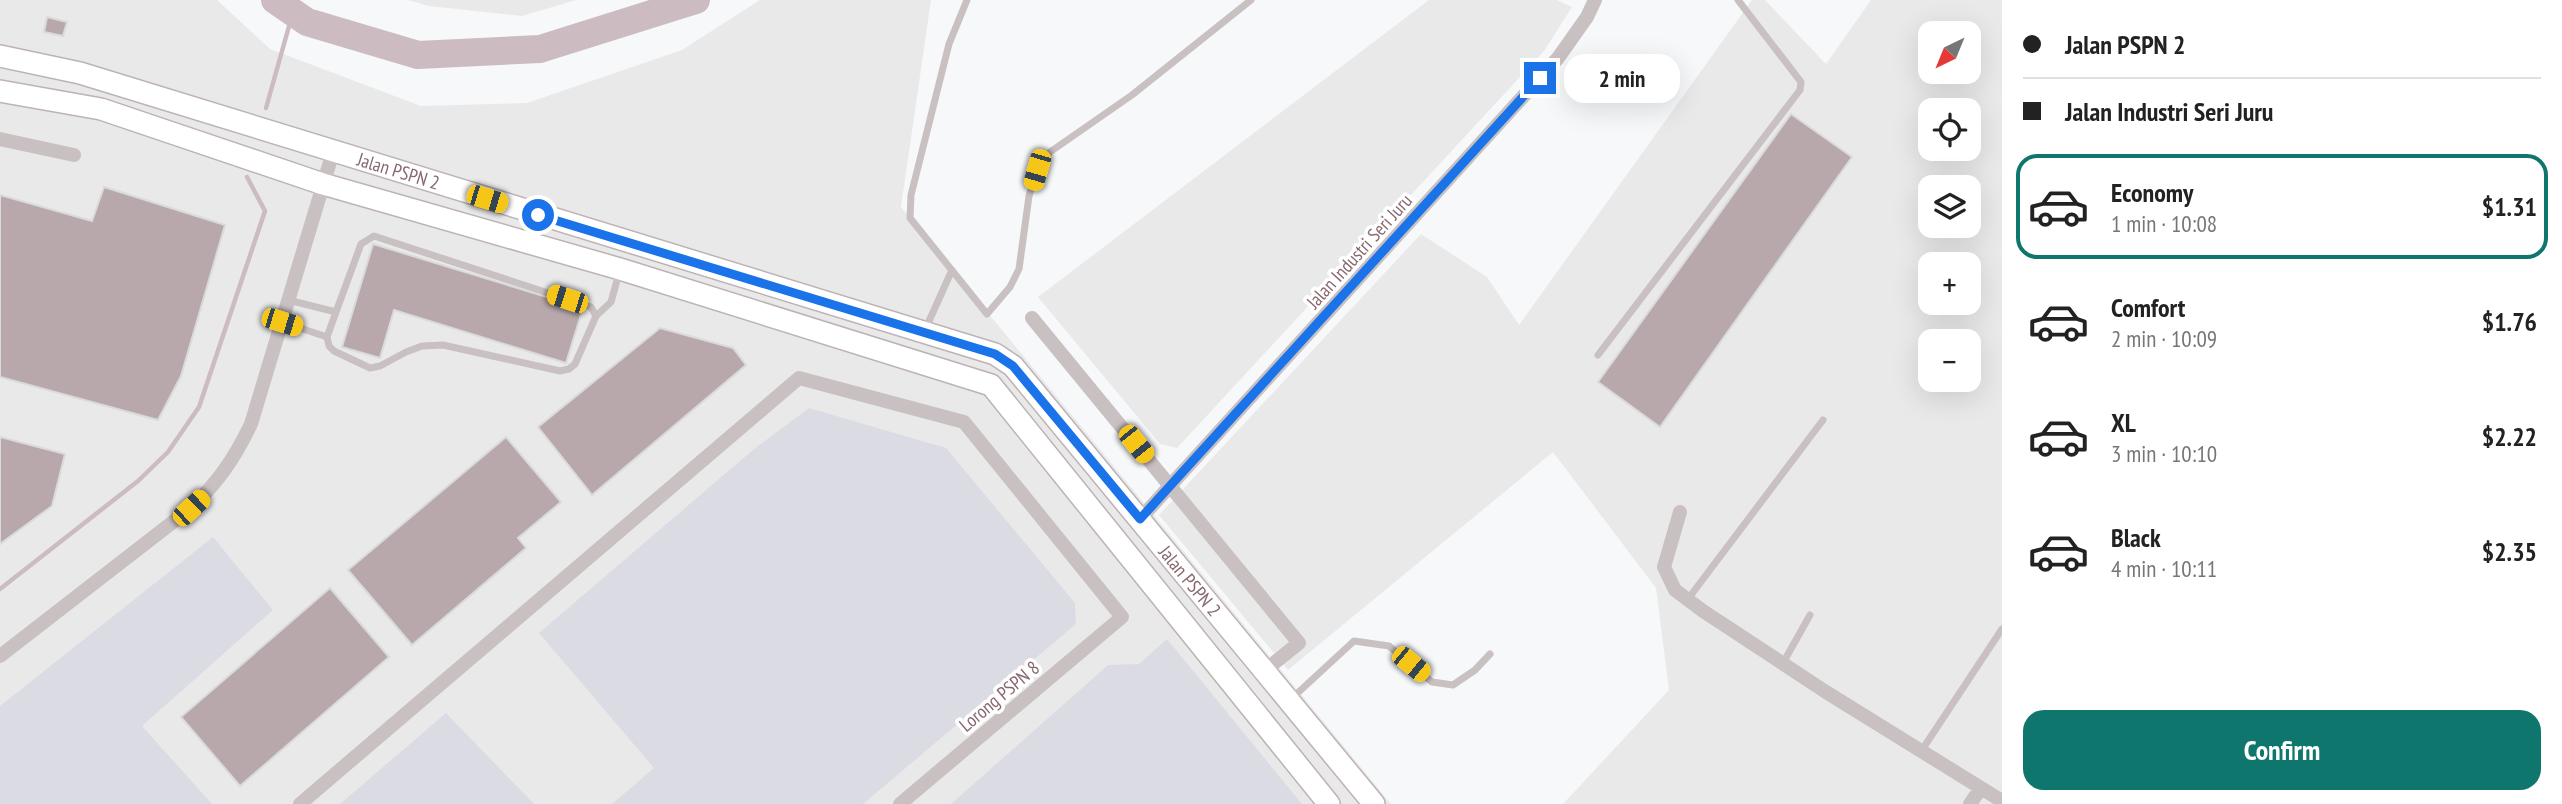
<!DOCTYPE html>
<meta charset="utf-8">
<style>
body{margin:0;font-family:"PT Sans Narrow",sans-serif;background:#f2f2f2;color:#222;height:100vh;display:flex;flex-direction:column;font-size:26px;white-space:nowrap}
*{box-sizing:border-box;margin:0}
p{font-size:23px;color:#767676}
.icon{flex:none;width:38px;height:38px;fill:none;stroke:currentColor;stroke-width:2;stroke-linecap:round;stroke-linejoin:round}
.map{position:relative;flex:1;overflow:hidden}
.sheet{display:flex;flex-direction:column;background:#fff;width:560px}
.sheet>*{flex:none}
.top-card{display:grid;align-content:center;height:154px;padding:0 21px;background:#fff}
.needle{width:46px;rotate:223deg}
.controls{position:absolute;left:1918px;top:21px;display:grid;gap:14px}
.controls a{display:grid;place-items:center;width:63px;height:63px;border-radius:14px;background:#fff;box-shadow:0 7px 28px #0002;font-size:35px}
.end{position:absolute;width:32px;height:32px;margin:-16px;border:9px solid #1a73e8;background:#fff;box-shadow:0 0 0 4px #fff}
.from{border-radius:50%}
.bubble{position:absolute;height:49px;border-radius:21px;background:#fff;box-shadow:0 7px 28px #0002;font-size:23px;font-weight:700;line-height:49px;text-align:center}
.car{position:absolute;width:21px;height:42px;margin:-21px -10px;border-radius:9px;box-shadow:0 0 5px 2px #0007;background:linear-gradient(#f5c518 24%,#345 0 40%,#f5c518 0 76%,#345 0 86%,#f5c518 0)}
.top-card b{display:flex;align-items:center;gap:24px;height:66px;font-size:26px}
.top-card b+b{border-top:2px solid #e0e0e0}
.top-card i{width:18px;height:18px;background:#222}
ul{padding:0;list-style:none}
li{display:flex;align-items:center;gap:21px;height:105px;margin:0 14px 10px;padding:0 7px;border:4px solid transparent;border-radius:21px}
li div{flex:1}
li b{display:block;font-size:26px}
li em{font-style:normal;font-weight:700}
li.active{border-color:#0f766e}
li>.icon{width:63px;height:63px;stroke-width:1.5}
.cta{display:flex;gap:14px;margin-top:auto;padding:14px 21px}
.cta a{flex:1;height:80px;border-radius:21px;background:#0f766e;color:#fff;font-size:28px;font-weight:700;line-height:80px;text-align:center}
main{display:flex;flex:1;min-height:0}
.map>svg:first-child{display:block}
</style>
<main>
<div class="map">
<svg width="2002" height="804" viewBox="0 0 2002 804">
<rect width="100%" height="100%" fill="#f6f8f9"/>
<path fill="#eae9ea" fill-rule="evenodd" d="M 0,0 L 217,0 L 270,49 L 421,106 L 527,103 L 682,50 L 760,0 L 931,0 L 901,207 L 1391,804 L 0,804 Z
M 408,0 L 576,0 L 522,16 L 429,6 Z
M 1429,0 L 1557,0 L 1572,7 L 1544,51 L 1177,448 L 1160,444 L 1038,297 Z
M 1752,0 L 1765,0 L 1826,64 L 1871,0 L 2002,0 L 2002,804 L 1563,804 L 1669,690 L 1656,588 L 1553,452 L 1288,670 L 1159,515 L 1421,234 L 1487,277 L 1519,325 ZM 1930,33 L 1969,33 L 1969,72 L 1930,72 ZM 1930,110 L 1969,110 L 1969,149 L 1930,149 ZM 1930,187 L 1969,187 L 1969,226 L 1930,226 ZM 1930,264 L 1969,264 L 1969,303 L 1930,303 ZM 1930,341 L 1969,341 L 1969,380 L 1930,380 Z"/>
<path fill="#dbdbe3" d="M 809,408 L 946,448 L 1075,603 L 1076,624 L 863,804 L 612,804 L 654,768 L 539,633 L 754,449 Z
M 213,537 L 273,610 L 142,726 L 212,804 L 0,804 L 0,706 Z
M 1167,639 L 1302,804 L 951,804 L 1108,665 L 1139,664 Z
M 446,713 L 534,804 L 340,804 Z"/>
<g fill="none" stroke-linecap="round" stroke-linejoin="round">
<path stroke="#ccbcc2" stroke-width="4.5" d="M 266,108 L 293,12
M 0,589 L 138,481 L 168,452 L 199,407 L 265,211 L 247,177"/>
<path stroke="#ccbcc2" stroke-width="28" d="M 275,0 L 307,22 L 418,55 L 540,49 L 696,0"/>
</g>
<path fill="#b8a8ac" stroke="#d9dadb" stroke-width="2" d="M 47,17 L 67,22 L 63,36 L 44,32 Z
M 1791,114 L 1852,157 L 1660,427 L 1598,382 Z
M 104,187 L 225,225 L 181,376 L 158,420 L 0,377 L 0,195 L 92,221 Z
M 373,244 L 583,308 L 566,363 L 394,310 L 380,358 L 342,347 Z
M 660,328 L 733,348 L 746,365 L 592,495 L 538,427 Z
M 0,437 L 65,454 L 52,506 L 0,544 Z
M 506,437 L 561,502 L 518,538 L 526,548 L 412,645 L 348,570 Z
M 330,588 L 389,657 L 240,786 L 181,717 Z"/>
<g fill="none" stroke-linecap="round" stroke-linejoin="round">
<defs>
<g id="secondary">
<path id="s1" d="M 0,56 L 80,73 L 995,354 L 1013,366 L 1374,804"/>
<path d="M 0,91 L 101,109 L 323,184 L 620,269 L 991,385 L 1329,804"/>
</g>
</defs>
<use href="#secondary" stroke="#bdb2b4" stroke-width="24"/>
<path stroke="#c9c0c2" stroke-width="7" d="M 967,0 L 949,44 L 911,195 L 910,218 L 987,314 L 1010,287 L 1019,269 L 1029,196 L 1037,170 L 1050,152 L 1132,95 L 1251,0
M 596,316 L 611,302 L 619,273
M 282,322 L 327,337 L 329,346 L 334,351 L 370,368 L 380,366 L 406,352 L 422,346 L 443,345 L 560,371 L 569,369 L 575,364 L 596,316 L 591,307 L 374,236 L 361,244 L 336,312 L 288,300
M 925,330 L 952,270
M 327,337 L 336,312
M 1598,355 L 1800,90 L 1801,82 L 1738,0
M 1688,599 L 1823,420
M 1783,663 L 1810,615
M 1290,700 L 1354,641 L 1389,646 L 1432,682 L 1453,685 L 1475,670 L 1490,654
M 1922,750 L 2002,629"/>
<path stroke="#c9c0c2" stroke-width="14" d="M 0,139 L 74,155
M 1032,318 L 1299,643 L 1264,671
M 1680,512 L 1664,567 L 1675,590 L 1703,611 L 1826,692 L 2002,801
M 1140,519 L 1558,58 L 1587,17 L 1595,0
M 0,656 L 191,508 C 219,481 234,459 251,424 L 333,152
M 300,804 L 799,378 L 964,422 L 1122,617 L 900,804
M 1970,804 L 1981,788"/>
<use href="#secondary" stroke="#fff" stroke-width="21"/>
</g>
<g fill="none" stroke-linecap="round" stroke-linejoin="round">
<path stroke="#1a73e8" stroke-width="9" d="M 538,215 L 995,354 L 1013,366 L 1140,519 L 1540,78"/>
</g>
<g text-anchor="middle" stroke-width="7" stroke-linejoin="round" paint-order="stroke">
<g font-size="19" fill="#87686e" stroke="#fff">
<text dy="7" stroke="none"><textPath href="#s1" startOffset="415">Jalan PSPN 2</textPath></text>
<text transform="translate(1359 251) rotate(-48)" y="7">Jalan Industri Seri Juru</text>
<text dy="7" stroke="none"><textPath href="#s1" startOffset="1339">Jalan PSPN 2</textPath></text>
<text transform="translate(999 696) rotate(-40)" y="7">Lorong PSPN 8</text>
</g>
</g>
</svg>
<div class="controls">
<a><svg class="needle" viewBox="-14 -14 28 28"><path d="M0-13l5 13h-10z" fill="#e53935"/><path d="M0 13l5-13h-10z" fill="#767676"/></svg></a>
<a><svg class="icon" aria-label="locate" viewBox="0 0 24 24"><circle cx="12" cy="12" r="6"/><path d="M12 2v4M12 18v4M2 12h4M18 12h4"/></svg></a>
<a><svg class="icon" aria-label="layers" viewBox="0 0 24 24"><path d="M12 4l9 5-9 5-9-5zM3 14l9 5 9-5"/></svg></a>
<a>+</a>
<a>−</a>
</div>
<i class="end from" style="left:538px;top:215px"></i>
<i class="end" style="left:1540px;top:78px"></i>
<div class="bubble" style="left:1564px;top:54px;width:116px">2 min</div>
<i class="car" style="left:1037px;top:170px;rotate:196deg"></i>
<i class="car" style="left:487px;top:199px;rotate:107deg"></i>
<i class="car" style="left:567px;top:299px;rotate:288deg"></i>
<i class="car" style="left:282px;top:322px;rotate:107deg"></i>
<i class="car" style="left:1136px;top:444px;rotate:141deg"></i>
<i class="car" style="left:191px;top:508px;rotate:47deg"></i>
<i class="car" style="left:1411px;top:664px;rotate:129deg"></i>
</div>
<section class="sheet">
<div class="top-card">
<b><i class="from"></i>Jalan PSPN 2</b>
<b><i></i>Jalan Industri Seri Juru</b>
</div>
<ul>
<li class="active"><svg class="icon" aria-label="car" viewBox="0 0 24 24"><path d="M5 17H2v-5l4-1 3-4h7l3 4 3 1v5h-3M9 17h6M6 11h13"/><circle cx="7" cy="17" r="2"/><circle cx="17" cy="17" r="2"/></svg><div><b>Economy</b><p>1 min · 10:08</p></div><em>$1.31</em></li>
<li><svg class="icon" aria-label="car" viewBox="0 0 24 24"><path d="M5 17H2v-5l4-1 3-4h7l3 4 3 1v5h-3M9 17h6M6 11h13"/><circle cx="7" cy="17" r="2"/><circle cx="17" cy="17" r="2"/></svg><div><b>Comfort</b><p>2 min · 10:09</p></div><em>$1.76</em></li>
<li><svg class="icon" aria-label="car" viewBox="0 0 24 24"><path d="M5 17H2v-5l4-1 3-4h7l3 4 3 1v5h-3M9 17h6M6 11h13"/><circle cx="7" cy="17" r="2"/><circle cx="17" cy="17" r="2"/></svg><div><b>XL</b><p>3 min · 10:10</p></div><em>$2.22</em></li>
<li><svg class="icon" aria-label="car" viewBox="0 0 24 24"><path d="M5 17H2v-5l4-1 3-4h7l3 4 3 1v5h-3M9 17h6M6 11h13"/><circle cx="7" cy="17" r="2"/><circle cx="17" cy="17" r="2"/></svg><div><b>Black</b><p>4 min · 10:11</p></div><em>$2.35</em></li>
</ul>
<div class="cta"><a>Confirm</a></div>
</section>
</main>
